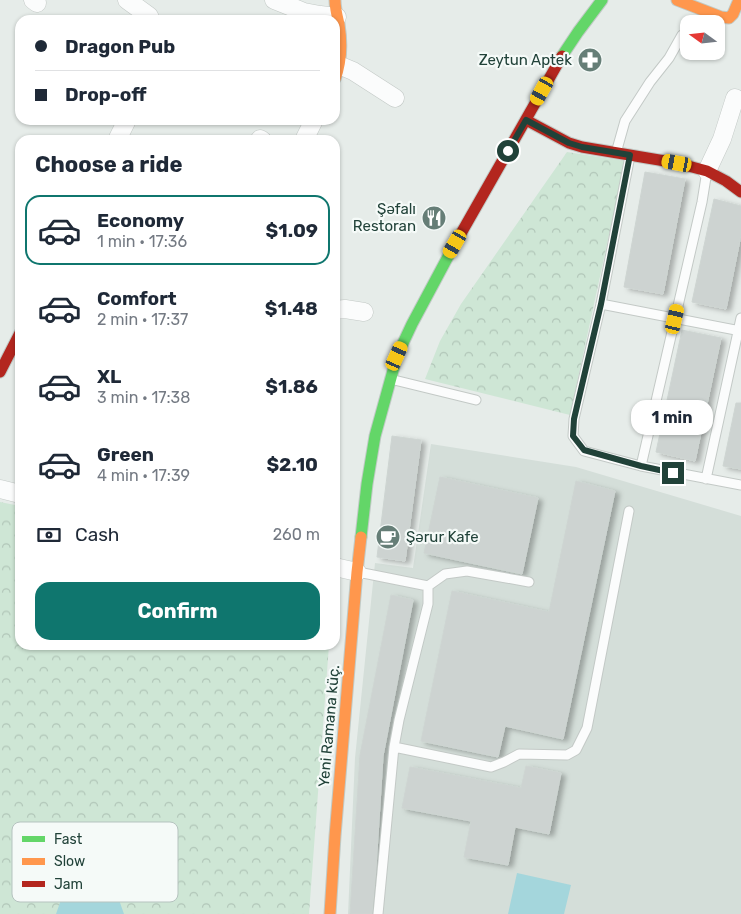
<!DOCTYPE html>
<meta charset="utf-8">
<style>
body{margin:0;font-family:Rubik,sans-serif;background:#f2f2f3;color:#1f2937;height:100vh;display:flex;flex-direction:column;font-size:19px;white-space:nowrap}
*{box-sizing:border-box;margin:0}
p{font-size:16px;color:#747a83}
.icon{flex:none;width:28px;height:28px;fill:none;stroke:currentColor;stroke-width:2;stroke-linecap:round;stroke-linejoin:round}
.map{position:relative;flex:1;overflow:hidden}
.side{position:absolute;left:15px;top:135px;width:325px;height:515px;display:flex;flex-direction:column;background:#fff;border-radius:15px;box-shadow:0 1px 4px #0004}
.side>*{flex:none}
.banner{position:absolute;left:15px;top:15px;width:325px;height:110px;border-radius:15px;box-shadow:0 1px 4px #0004;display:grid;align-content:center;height:110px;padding:0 20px;background:#fff}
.needle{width:32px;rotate:285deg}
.fabs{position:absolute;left:680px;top:15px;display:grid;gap:10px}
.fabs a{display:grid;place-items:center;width:45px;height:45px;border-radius:10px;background:#fff;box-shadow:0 1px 4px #0004;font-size:25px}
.end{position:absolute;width:22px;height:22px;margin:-11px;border:6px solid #214239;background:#fff;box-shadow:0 0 0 2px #fff}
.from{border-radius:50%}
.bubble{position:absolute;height:35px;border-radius:15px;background:#fff;box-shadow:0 1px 4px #0004;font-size:16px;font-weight:700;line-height:35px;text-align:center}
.car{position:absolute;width:15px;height:30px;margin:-15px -8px;border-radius:6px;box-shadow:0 0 4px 1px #0007;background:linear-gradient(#f5c518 24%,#345 0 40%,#f5c518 0 76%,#345 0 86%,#f5c518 0)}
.banner b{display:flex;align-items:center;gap:18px;height:48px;font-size:19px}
.banner b+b{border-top:1px solid #e0e1e3}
.banner i{width:12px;height:12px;background:#1f2937}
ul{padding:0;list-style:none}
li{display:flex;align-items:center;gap:15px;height:70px;margin:0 10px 8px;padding:0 10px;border:2px solid transparent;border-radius:15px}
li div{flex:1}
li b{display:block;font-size:19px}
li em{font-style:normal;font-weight:700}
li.selected{border-color:#0f766e}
li>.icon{width:45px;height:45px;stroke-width:1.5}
h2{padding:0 20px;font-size:22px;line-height:60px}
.pay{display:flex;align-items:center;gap:12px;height:55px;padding:0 20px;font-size:19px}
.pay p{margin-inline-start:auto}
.action{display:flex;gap:10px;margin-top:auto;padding:10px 20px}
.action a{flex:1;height:58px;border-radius:15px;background:#0f766e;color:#fff;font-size:20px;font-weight:700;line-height:58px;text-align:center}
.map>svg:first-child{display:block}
</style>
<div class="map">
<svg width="741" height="914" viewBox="0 0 741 914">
<defs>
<pattern id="forest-crowns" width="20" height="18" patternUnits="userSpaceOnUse" patternTransform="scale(1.25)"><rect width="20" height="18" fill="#cee6d5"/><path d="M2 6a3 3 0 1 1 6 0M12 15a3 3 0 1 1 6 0" fill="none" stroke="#b1c6b8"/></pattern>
<filter id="shadow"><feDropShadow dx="4.5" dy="2.5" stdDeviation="2.5" flood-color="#0004"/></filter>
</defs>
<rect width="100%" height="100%" fill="#e6ece9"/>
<path fill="#d4ded9" d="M 431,444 L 576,467 L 741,516 L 741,914 L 348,914 L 355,758 L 375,563 L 413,568 Z"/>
<path fill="url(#forest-crowns)" d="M 567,152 L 625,161 L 570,415 L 425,379 L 440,341 L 461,304 Z
M 0,502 L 20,506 L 20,645 L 329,645 L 309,914 L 0,914 Z"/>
<path fill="#a4d6dc" d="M 517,873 L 571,885 L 564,914 L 508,914 Z
M 90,882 L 106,886 L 118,897 L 124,914 L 56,914 L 62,897 L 74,886 Z"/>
<path fill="#cdd3d1" stroke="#ced5d2" filter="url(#shadow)" d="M 645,172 L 685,179 L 663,294 L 624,287 Z
M 714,199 L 741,206 L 741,235 L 726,309 L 692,302 Z
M 682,330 L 721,338 L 695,461 L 656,452 Z
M 736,403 L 741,403 L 741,469 L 723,466 Z
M 392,436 L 421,440 L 405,561 L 377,557 Z
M 440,477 L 538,498 L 522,574 L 424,553 Z
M 576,481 L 615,491 L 563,739 L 505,726 L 498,757 L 421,741 L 452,591 L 549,612 Z
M 391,595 L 413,600 L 383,756 L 376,868 L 372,914 L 350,914 L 360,755 Z
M 526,766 L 561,773 L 549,834 L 515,827 L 508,865 L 464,857 L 471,821 L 402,808 L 410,767 L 521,788 Z"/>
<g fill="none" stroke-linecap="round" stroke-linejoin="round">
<defs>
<path id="lane" d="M 616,153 L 625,121 L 650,82 L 669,58 L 682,35
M 630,156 L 601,304 L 574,419 L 573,436 L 584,451 L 641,466 L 741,485
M 601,304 L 741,331
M 390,379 L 476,400
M 641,466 L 702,202 L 707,171
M 706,479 L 741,318
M 358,572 L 428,586 L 445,574 L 467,571 L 529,582
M 394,747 L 491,767 L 504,762 L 519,754 L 567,755 L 576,750 L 587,728 L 629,511
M 378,914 L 394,747 L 399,720 L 428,604 L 428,586"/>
<path id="street" d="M 33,0 L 37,3
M 127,0 L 149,16 L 151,20
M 274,0 L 304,12 L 320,15 L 337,17
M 341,66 L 353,71 L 395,98
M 260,139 L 262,140
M 117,140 L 127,120
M 304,140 L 314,120
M 707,171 L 722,139 L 735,98
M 335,310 L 345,309 L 364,312
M 0,489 L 20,494
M 335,567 L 357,572"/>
<path id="fast" d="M 562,56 L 578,32 L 602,0
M 361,537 L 367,484 L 375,436 L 397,356 L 412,324 L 451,251"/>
<path id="slow" d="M 335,0 C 335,8 337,16 339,24 C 342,43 342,61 335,79
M 677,0 L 721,17 L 729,18 L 733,14 L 739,0
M 330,914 L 335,836 L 357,572 L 361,537"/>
<path id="jam" d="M 526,120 L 569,143 L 582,147 L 677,163 L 707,171 L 726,181 L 741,192
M 451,251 L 562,56
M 0,372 L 20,333"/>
</defs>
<use href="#lane" stroke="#c3c9c6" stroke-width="11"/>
<use href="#street" stroke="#c3c9c6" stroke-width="19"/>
<use href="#fast" stroke="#c1cac6" stroke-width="13"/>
<use href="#slow" stroke="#c1cac6" stroke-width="13"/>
<use href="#jam" stroke="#c1cac6" stroke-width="13"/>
<use href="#lane" stroke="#fbfcfc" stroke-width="9"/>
<use href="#street" stroke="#fbfcfc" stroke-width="18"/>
<use href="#fast" stroke="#63d668" stroke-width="11"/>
<use href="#slow" stroke="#ff974d" stroke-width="11"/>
<use href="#jam" stroke="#b3261e" stroke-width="11"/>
</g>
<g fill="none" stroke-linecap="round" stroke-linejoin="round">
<path stroke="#214239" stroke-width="6" d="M 508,151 L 526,120 L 569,143 L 582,147 L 630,155 L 601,304 L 574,419 L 573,436 L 584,450 L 641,466 L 673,473"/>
</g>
<defs>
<symbol id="pharmacy-disc" viewBox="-11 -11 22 22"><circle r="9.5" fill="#667e77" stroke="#f5faf8"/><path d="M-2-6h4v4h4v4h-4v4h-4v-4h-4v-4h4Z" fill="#fff"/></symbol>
<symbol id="restaurant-disc" viewBox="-11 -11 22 22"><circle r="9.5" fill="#667e77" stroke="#f5faf8"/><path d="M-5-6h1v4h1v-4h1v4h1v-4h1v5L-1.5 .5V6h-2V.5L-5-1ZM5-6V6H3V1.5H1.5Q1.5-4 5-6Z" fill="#fff"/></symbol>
<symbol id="cafe-disc" viewBox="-11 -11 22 22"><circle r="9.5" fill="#667e77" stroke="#f5faf8"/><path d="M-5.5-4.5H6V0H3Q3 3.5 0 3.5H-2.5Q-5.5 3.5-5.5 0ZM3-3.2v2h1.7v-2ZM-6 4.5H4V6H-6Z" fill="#fff"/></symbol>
</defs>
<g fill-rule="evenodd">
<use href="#pharmacy-disc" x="576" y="46" width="28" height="28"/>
<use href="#restaurant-disc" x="420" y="204" width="28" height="28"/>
<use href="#cafe-disc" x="374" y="523" width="28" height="28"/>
</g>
<g text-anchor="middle" stroke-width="4.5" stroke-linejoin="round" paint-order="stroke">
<g font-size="15" fill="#214239" stroke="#f5faf8" text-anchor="end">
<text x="572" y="65">Zeytun Aptek</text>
<text x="416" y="214">Şəfalı<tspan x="416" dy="17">Restoran</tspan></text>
<text x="406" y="542" text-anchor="start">Şərur Kafe</text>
</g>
<g font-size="15" fill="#214239" stroke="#f5faf8">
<text transform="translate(329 726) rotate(-85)" y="5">Yeni Ramana küç.</text>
</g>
</g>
<rect x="12" y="822" width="166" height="80" rx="8" fill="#f5faf8" stroke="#b5c3bf" stroke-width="1"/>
<rect x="22" y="836" width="23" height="6" fill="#63d668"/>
<rect x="22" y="858" width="23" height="7" fill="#ff974d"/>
<rect x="22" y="881" width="23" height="6" fill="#b3261e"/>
<g font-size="14" fill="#214239">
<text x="54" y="844">Fast</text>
<text x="54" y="866">Slow</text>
<text x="54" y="889">Jam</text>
</g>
</svg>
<div class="fabs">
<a><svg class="needle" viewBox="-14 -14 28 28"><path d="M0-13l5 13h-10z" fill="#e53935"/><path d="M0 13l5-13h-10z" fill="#747a83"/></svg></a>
</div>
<i class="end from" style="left:508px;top:151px"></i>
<i class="end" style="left:673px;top:473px"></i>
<div class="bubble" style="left:631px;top:400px;width:82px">1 min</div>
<i class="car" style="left:542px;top:91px;rotate:209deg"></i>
<i class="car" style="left:677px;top:163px;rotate:280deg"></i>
<i class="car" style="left:455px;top:244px;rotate:210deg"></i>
<i class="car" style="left:675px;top:319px;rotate:13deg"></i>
<i class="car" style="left:397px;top:356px;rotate:24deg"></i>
<div class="banner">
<b><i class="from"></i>Dragon Pub</b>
<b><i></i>Drop-off</b>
</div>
<section class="side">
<h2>Choose a ride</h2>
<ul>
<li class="selected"><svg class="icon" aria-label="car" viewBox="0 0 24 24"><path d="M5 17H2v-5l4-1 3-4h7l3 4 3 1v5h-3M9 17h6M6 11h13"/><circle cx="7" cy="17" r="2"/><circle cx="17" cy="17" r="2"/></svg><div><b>Economy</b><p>1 min · 17:36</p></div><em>$1.09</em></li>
<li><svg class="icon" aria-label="car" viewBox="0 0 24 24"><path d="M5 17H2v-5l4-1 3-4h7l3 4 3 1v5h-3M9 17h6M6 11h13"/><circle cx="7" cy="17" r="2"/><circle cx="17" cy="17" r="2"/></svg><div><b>Comfort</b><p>2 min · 17:37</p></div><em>$1.48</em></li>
<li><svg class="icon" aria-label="car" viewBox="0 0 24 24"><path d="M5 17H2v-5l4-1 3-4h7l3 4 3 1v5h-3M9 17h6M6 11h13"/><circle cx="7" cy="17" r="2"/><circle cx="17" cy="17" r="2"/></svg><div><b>XL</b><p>3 min · 17:38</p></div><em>$1.86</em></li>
<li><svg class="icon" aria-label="car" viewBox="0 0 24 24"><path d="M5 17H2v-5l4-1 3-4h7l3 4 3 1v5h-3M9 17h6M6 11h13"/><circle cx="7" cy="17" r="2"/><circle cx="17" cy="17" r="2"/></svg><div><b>Green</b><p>4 min · 17:39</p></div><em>$2.10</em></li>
</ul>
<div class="pay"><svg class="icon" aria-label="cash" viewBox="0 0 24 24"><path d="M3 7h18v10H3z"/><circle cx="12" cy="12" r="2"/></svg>Cash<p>260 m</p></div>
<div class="action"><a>Confirm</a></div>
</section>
</div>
